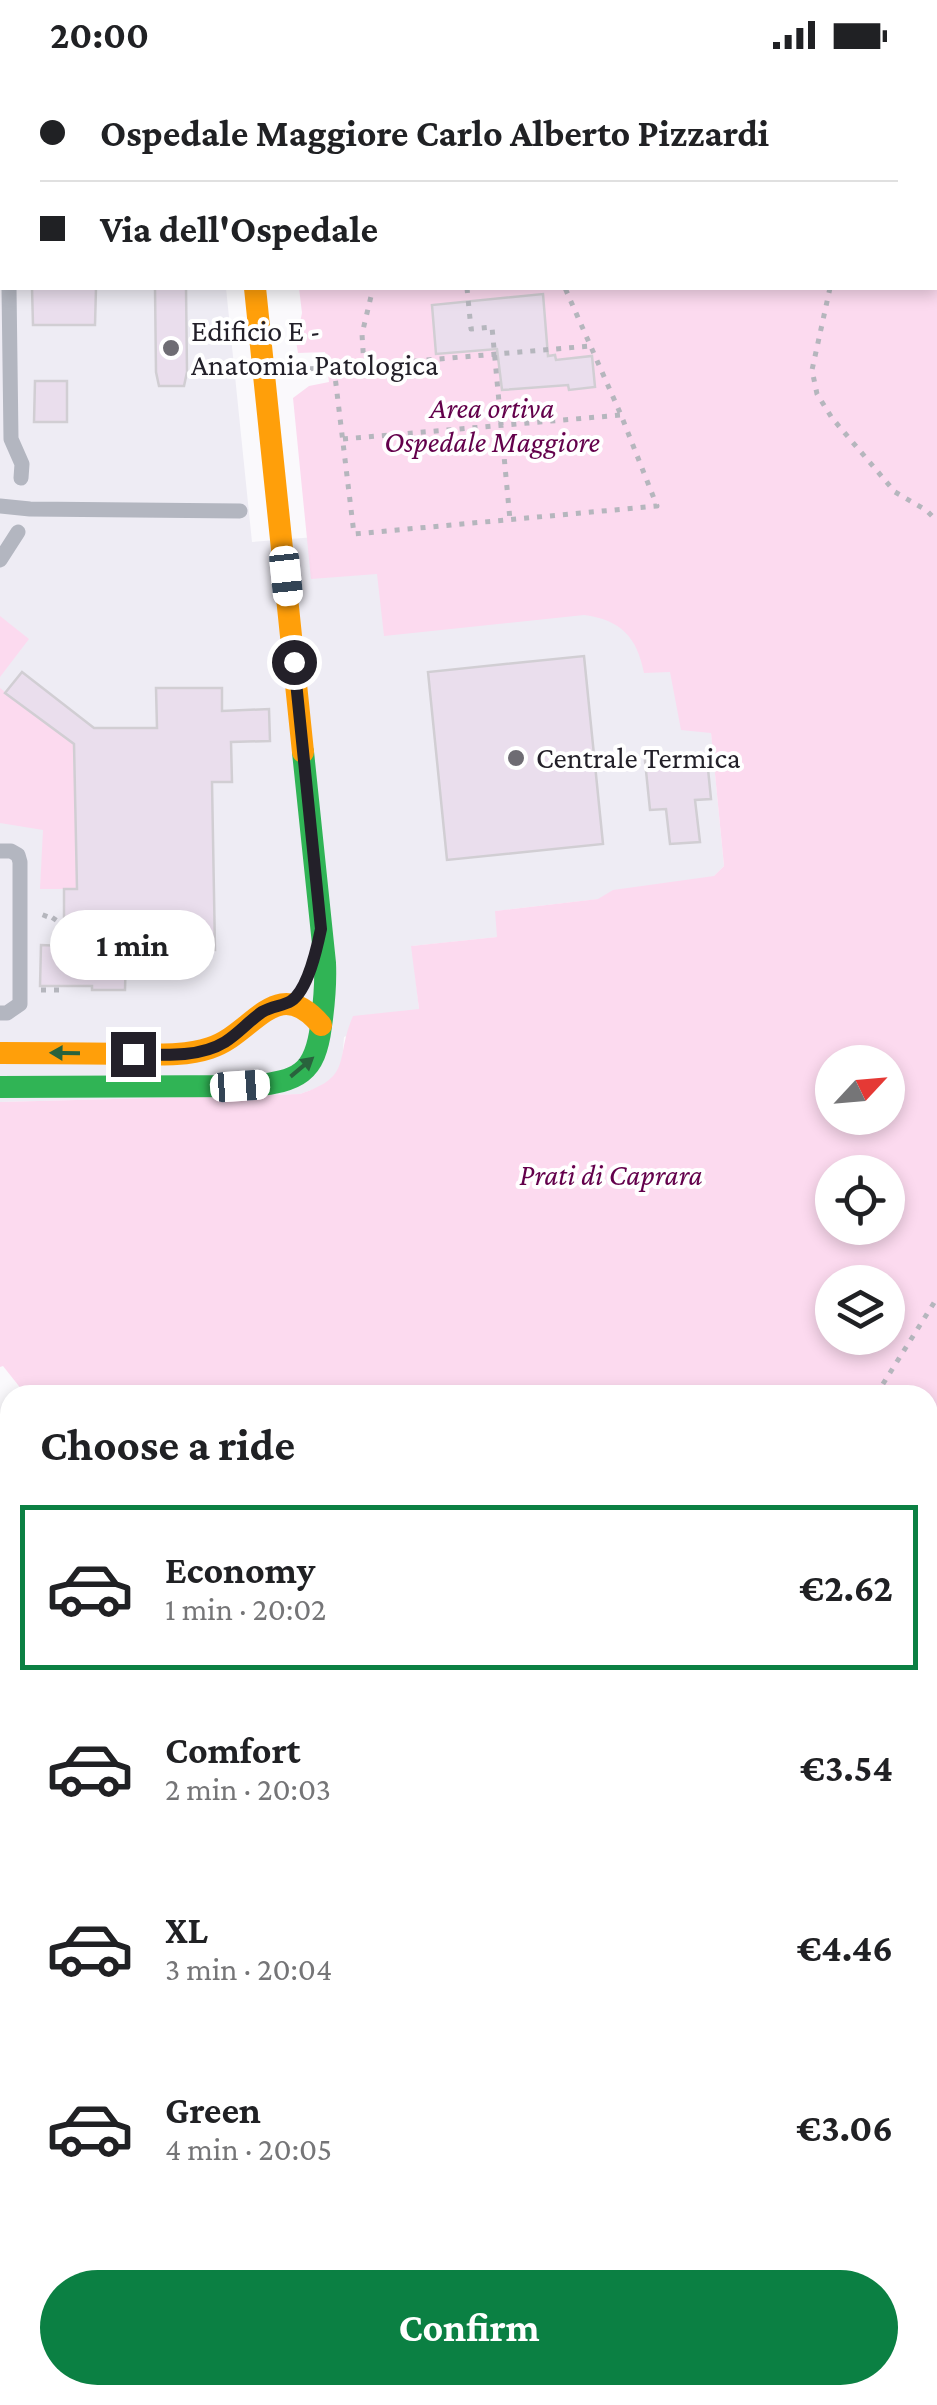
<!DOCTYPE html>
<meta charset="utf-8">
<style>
body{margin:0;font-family:"Crimson Pro",serif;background:#f2f2f2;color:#202124;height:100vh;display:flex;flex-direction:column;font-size:38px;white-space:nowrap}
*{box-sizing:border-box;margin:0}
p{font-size:32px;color:#757577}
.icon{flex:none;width:55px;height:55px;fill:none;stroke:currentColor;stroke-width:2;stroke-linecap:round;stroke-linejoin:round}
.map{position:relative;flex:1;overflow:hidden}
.side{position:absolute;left:0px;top:1315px;width:938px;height:1020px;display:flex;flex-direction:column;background:#fff;border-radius:30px 30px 0 0;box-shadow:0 5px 15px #0003}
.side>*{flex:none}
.guide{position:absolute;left:0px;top:0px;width:938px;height:220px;box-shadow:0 5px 15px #0003;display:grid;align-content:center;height:220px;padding:0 40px;background:#fff}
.needle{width:65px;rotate:64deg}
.controls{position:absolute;left:815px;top:975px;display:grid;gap:20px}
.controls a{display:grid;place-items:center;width:90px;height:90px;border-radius:50%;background:#fff;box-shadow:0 5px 15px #0003;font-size:50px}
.end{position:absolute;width:45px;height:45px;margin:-22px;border:12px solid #232029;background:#fff;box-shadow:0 0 0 5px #fff}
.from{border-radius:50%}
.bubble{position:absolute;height:70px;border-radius:35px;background:#fff;box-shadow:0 5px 15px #0003;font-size:32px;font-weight:700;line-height:70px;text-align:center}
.car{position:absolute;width:30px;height:60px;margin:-30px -15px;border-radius:12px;box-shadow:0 0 8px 2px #0007;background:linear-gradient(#fff 24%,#345 0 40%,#fff 0 76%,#345 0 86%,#fff 0)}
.guide b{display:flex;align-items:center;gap:35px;height:95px;font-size:38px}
.guide b+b{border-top:2px solid #e0e0e0}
.guide i{width:25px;height:25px;background:#202124}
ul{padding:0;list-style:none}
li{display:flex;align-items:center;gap:30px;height:165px;margin:0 20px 15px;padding:0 20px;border:5px solid transparent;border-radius:0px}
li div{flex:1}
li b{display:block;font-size:38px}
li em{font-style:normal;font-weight:700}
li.on{border-color:#0b8043}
li>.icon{width:90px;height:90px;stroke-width:1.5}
h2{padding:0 40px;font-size:45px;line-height:120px}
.action{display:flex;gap:20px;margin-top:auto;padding:20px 40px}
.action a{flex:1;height:115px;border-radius:60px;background:#0b8043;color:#fff;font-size:40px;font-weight:700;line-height:115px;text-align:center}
.status{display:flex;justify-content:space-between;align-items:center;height:70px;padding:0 50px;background:#fff;direction:ltr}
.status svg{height:28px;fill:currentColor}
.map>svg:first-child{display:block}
</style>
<div class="status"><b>20:00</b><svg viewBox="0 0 49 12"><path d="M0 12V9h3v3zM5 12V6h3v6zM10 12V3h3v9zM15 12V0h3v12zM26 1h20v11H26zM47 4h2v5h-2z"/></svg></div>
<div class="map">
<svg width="937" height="2335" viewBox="0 0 937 2335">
<rect width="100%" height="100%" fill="#faf9fc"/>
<path fill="#eeecf4" d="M 0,0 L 204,0 L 204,2 L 2,2 L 2,218 L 226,218 L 252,472 L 342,465 L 691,501 L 711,662 L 724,796 L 704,817 L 496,841 L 498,867 L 412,876 L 419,939 L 344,967 L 342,993 L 334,1008 L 320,1017 L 300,1024 L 0,1032 Z
M 937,1542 L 937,2156 L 928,2185 L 928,1552 Z
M 349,2325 L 882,2325 L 878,2335 L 341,2335 Z"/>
<path fill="#fcdaef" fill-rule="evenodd" d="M 257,0 L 937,0 L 937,1390 L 928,1395 L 928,1325 L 26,1325 L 3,1296 L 0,1297 L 0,1032 L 300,1024 C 354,1006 334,990 353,946 L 419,939 L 411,876 L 497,867 L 495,841 L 598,829 L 613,820 L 714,806 L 724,796 L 711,663 L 681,660 L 670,602 L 644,603 C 637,567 621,550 584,545 L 384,566 L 377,504 L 311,509 L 293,328 L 309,316 L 329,312 L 325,282 L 298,283 L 296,271 L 302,243 L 299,218 L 935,218 L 935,2 L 257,2 ZM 832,992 L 888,992 L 888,1048 L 832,1048 ZM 832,1102 L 888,1102 L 888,1158 L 832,1158 ZM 832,1212 L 888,1212 L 888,1268 L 832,1268 Z
M 0,546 L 29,569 L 0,607 Z
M 0,618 L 73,674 L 77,819 L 40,819 L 43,760 L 0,753 Z
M 10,1427 L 10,1511 L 0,1498 L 0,1429 L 3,1432 Z
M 10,1569 L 10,2325 L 195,2325 L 188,2335 L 0,2335 L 0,1577 Z"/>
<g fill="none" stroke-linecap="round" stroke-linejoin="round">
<path stroke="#92bae9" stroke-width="9" d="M 928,1467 L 937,1457
M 928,1507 L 937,1497
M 242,2335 L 250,2325
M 293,2335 L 300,2325"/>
</g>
<path fill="#eadeed" stroke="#d1ced3" stroke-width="2.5" d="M 32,218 L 96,218 L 95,255 L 33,255 Z
M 155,218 L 186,218 L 187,302 L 184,316 L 159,316 L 156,302 Z
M 543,224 L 548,286 L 555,285 L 556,290 L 592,286 L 595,317 L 569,320 L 568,315 L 502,320 L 497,279 L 436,284 L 432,235 Z
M 35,311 L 67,311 L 67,352 L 34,352 Z
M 584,586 L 603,774 L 447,790 L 428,602 Z
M 22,602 L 94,658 L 157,658 L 156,618 L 222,618 L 222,641 L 269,639 L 270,671 L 231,672 L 232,712 L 212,712 L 215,880 L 126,881 L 125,920 L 92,920 L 92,916 L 40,916 L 41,875 L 64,876 L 64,819 L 77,819 L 74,674 L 5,623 Z
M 675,689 L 675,692 L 707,689 L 711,729 L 695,730 L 700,772 L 670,774 L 666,739 L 650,740 L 645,691 Z"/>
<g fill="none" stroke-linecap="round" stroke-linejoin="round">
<path stroke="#b5b6bd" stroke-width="5" stroke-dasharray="5 8" stroke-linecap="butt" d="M 350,0 L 350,2
M 459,2 L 468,2
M 856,2 L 856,0
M 467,218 L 471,259 L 492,257 L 510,450
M 830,218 L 812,300 L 817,324 L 832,348 L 895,422 L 926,440 L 937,451
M 364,296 L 362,264 L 373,218
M 334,298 L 354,464 L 657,436 L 621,345 L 565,218
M 297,299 L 334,298 L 590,276
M 343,369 L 621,345
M 44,848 L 46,843 L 60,853
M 41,920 L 62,920
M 876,1325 L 937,1228
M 928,1528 L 937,1519
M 0,2241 L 10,2243
M 319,2335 L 327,2325"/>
<path stroke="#b3b6c0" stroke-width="15" d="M 0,10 L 2,10
M 9,218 L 11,369 L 22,394 L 21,408
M 0,490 L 18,462
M 0,781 L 11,781 L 18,785 L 20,792 L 20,934 L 7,943 L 0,943"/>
<path stroke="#30b455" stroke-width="22" d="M 0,1017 L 252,1016 C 298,1011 315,1004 321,956 C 324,935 326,915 325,893 L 303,682"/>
<path stroke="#ff9f0a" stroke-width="22" d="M 233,0 L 233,2
M 255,218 L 303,682
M 0,983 C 42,983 83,983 125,984 C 153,984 183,987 210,978 C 254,964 276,902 321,955"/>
<path stroke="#b3b6c0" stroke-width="15" d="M 0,436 L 30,439 L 240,441"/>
</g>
<defs><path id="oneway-solid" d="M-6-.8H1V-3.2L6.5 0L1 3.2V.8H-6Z" transform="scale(2.5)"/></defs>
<g fill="#29633d">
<use href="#oneway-solid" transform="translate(65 983) rotate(-179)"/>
<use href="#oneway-solid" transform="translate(302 997) rotate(-40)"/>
</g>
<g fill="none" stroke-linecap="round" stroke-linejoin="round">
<path stroke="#232029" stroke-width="12" d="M 133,984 C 163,985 199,988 225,972 C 239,963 249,951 262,942 C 272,936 283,936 291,931 C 308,920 317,878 321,859 L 294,592"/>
</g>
<g fill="#6e6c73" stroke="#fff" stroke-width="4">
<circle cx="171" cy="278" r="10"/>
<circle cx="516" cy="688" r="10"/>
</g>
<g text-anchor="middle" stroke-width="8" stroke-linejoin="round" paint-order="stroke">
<g font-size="30" fill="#232029" stroke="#fff" text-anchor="start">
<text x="191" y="271">Edificio E -<tspan x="191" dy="34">Anatomia Patologica</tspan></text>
<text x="536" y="698">Centrale Termica</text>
</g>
<g font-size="30" font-style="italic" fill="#63004b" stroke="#fff">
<text x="492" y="348">Area ortiva<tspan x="492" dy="34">Ospedale Maggiore</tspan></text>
<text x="611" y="1115">Prati di Caprara</text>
</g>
</g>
</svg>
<div class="controls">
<a><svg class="needle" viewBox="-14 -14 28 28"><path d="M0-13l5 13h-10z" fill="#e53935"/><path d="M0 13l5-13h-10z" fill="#757577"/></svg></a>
<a><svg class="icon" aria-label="locate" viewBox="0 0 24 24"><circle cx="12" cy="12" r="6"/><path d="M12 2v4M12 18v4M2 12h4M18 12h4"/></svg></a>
<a><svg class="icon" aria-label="layers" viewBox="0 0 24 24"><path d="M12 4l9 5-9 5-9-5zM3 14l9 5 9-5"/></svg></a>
</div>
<i class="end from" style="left:294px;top:592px"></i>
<i class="end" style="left:133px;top:984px"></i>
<div class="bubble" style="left:50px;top:840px;width:165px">1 min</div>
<i class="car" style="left:286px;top:506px;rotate:174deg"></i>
<i class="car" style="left:240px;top:1016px;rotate:86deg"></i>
<div class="guide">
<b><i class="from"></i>Ospedale Maggiore Carlo Alberto Pizzardi</b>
<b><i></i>Via dell'Ospedale</b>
</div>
<section class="side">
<h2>Choose a ride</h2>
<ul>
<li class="on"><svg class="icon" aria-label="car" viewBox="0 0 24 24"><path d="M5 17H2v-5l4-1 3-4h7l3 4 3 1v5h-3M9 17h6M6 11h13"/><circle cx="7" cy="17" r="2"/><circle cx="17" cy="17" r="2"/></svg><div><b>Economy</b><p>1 min · 20:02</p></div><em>€2.62</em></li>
<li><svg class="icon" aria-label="car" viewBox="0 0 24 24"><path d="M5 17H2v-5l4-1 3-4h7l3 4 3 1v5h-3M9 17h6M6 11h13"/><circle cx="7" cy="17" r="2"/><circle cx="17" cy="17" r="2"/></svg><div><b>Comfort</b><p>2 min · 20:03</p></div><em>€3.54</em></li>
<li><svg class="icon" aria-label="car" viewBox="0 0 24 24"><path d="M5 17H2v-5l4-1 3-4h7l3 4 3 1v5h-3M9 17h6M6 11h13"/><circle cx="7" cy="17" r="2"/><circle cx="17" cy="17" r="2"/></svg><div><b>XL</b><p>3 min · 20:04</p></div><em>€4.46</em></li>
<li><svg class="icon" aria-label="car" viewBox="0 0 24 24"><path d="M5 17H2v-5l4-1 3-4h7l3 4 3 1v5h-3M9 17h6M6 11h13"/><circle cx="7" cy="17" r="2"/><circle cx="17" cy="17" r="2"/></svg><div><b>Green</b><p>4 min · 20:05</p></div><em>€3.06</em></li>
</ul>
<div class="action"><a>Confirm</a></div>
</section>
</div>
